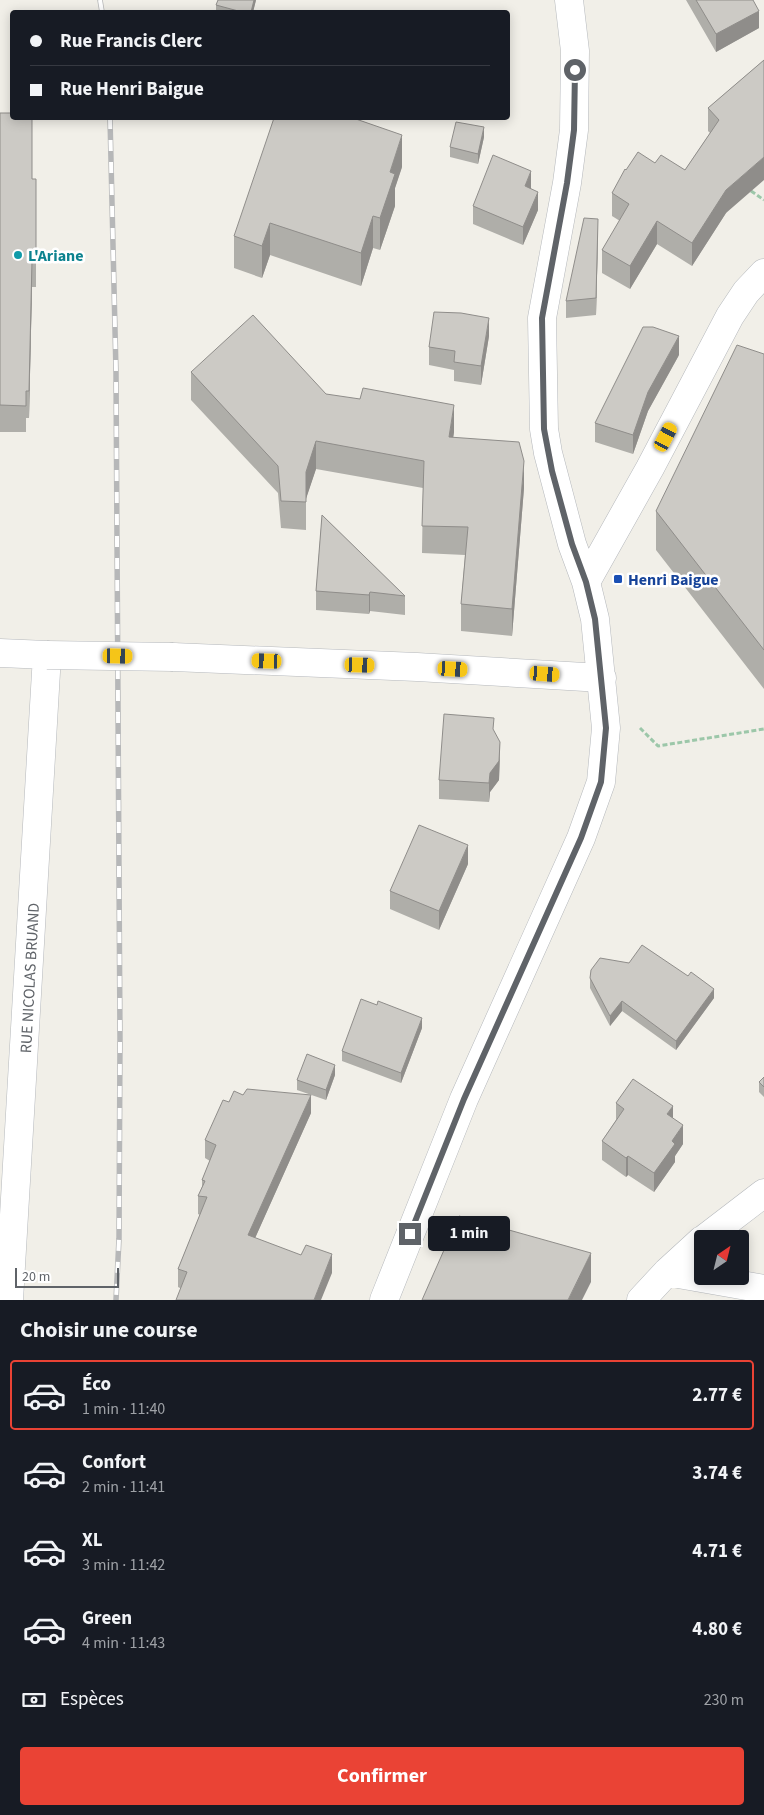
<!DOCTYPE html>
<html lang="fr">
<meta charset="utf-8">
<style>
body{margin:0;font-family:"Source Sans 3",sans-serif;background:#242831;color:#f1f3f6;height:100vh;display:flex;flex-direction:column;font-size:19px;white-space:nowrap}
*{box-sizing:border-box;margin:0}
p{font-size:16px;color:#9ea1a6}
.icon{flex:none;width:28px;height:28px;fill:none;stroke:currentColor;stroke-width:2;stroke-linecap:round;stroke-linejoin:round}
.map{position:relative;height:1300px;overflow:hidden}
.sheet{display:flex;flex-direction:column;background:#171b24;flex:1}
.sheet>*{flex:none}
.hud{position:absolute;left:10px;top:10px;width:500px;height:110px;border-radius:5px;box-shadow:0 2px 12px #0003;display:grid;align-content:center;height:110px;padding:0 20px;background:#171b24}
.needle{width:32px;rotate:35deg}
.buttons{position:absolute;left:694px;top:1230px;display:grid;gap:10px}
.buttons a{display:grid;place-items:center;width:55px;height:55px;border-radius:5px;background:#171b24;box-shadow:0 2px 12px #0003;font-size:25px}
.scale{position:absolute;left:15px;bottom:12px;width:104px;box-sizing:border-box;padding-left:5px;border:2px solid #5f6368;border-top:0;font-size:14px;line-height:18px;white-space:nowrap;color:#5f6368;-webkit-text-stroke:4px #fff;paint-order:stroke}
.end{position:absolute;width:22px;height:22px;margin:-11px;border:6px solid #5f6368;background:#fff;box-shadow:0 0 0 2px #fff}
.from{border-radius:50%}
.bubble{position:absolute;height:35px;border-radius:5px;background:#171b24;box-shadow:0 2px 12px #0003;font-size:16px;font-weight:700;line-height:35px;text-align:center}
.car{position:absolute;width:15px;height:30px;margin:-15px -8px;border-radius:6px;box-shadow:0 0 4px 1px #0007;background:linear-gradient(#f5c518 24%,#345 0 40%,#f5c518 0 76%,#345 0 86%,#f5c518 0)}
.hud b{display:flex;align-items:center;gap:18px;height:48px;font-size:19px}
.hud b+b{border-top:1px solid #363941}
.hud i{width:12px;height:12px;background:#f1f3f6}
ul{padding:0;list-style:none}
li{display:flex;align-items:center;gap:15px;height:70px;margin:0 10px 8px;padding:0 10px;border:2px solid transparent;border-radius:5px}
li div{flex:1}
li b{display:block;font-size:19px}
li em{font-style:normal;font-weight:700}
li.active{border-color:#ea4335}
li>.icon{width:45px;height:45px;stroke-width:1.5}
h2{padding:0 20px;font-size:22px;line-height:60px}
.pay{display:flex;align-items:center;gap:12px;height:55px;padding:0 20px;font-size:19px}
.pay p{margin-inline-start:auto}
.action{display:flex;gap:10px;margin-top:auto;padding:10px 20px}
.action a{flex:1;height:58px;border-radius:5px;background:#ea4335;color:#fff;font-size:20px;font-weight:700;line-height:58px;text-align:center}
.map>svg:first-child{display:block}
</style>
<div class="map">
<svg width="764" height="1300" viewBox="0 0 764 1300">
<rect width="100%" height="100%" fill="#f1efe8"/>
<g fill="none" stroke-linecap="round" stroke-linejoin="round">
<defs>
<path id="minor" d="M 586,582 L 650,468 L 730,316 L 746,292 L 764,273
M 0,653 L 47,655 L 9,1300
M 173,657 L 417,667 L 602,678
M 704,1239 L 764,1193
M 667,1272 L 764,1289
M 384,1300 L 464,1099 L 581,838 L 601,782 L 606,728 L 595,619 L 586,582 L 572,544 L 548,453 L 544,429 L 542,318 L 567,183 L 574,130 L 575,51 L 569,0
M 641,1300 L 667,1272 L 702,1240"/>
</defs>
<use href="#minor" stroke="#b5b8bc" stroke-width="29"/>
<path stroke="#9cc7a9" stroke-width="3" stroke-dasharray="5 2.5" stroke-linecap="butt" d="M 751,191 L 764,200
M 640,728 L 658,746 L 764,729"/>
<use href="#minor" stroke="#fff" stroke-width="28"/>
<defs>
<path id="rail" d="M 100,0 L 102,12
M 110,118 L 116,372 L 120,1040 L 119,1239 L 116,1300"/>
</defs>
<use href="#rail" stroke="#b6b7b8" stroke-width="5.5"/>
<use href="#rail" stroke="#fff" stroke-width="4" stroke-dasharray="11" stroke-linecap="butt"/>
<defs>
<path id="minor-bridge" d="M 47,655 L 173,657"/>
</defs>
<use href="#minor-bridge" stroke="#b5b8bc" stroke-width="29" stroke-linecap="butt"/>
<use href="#minor-bridge" stroke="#fff" stroke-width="28"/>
</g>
<path fill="#afaea9" d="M 256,0 L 253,12 L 216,12 L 216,5 Z
M 686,0 L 753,0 L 759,28 L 716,52 Z
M 764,60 L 726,213 L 692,266 L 657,244 L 630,289 L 602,273 L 602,250 L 620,221 L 612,216 L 612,193 L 626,170 L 655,163 L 685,170 L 710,133 L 708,131 L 708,108 Z
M 0,113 L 32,179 L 36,179 L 36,287 L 32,287 L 29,418 L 26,418 L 26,432 L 0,432 Z
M 484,137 L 478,164 L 450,157 L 450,147 Z
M 402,167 L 395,188 L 395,206 L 380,250 L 373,248 L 361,286 L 270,255 L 262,278 L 234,268 L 234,236 Z
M 531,188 L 538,210 L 523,245 L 473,224 L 473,206 Z
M 598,236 L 596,315 L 566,318 L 566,301 Z
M 489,336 L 481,385 L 454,381 L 454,370 L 429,365 L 429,347 Z
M 764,354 L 764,689 L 656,550 L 656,511 Z
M 679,355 L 648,411 L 633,454 L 595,442 L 595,423 Z
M 191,372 L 326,394 L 454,432 L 453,438 L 524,488 L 512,636 L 461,631 L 461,604 L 465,555 L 422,553 L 423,488 L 316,469 L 306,498 L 306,530 L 281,528 L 278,493 L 191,400 Z
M 322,515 L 405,596 L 405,615 L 370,611 L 369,614 L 316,610 L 316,591 Z
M 494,731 L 500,761 L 499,780 L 490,792 L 489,802 L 439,799 L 439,780 Z
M 468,864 L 439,930 L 390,909 L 390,891 Z
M 590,978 L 714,998 L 676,1050 L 622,1011 L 610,1026 L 590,988 Z
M 422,1028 L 401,1083 L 342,1061 L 342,1051 Z
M 335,1075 L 326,1100 L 297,1090 L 297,1080 Z
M 764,1077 L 764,1097 L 759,1092 L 759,1082 Z
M 243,1095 L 311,1113 L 255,1238 L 332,1273 L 180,1288 L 178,1287 L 178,1269 L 200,1215 L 198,1214 L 198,1196 L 202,1187 L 202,1180 L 210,1161 L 205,1158 L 205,1140 L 229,1102 Z
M 616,1103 L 673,1118 L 683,1144 L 675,1156 L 675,1162 L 654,1192 L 628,1175 L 626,1177 L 602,1160 L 602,1141 L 616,1120 Z"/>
<path fill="#8f8d8a" d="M 254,0 L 256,0 L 253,12 L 251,12 Z
M 759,11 L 759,28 L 716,52 L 716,34 Z
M 484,127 L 484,137 L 478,164 L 478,154 Z
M 402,135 L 402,167 L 395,188 L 395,206 L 380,250 L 380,218 L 390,172 Z
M 764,157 L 764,180 L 726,213 L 692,266 L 692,243 L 726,190 Z
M 531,171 L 531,190 L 525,186 Z
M 538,192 L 538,210 L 523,245 L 523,227 Z
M 373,216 L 373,248 L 361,286 L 361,253 Z
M 598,219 L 598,236 L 596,315 L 596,298 Z
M 657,221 L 657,244 L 630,289 L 630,266 Z
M 270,223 L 270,255 L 262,278 L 262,246 Z
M 32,260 L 32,287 L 29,418 L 29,391 Z
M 489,318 L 489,336 L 481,385 L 481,366 Z
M 679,336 L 679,355 L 648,411 L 633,454 L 633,435 L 648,392 Z
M 454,405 L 454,432 L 449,465 L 449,437 Z
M 316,441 L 316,469 L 306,499 L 306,472 Z
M 524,461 L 524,488 L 512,636 L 512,609 Z
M 370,592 L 370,611 L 369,614 L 369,595 Z
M 500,742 L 499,780 L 490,792 L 489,802 L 489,783 L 490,773 Z
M 468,845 L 468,864 L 439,930 L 439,911 Z
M 714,989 L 714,998 L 676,1050 L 676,1041 Z
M 622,1001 L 622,1011 L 610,1026 L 610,1016 Z
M 422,1018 L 422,1028 L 401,1083 L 401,1073 Z
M 335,1065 L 335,1075 L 326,1100 L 326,1090 Z
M 311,1095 L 311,1113 L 248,1254 L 248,1235 Z
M 673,1106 L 673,1125 L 667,1114 Z
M 683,1125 L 683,1144 L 675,1156 L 675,1162 L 654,1192 L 654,1173 L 672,1141 Z
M 628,1156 L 628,1175 L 626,1177 L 626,1158 Z
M 591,1253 L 591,1282 L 582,1300 L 568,1300 Z
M 332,1254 L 332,1273 L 321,1300 L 314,1300 Z"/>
<path fill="#cccac5" stroke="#8f8d8a" d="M 218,0 L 254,0 L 251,12 L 242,12 L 216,5 Z
M 696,0 L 753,0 L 759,11 L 716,34 Z
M 764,60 L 764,157 L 726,190 L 692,243 L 657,221 L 630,266 L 602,250 L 629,204 L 612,193 L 625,169 L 626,170 L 638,152 L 655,163 L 661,155 L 685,170 L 719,120 L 708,108 Z
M 0,113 L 12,113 L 12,118 L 32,118 L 32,179 L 36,179 L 36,260 L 32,260 L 29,391 L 26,391 L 26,406 L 0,405 Z
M 274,118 L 353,118 L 402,135 L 390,172 L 395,174 L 380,218 L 373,216 L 361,253 L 270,223 L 262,246 L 234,236 Z
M 456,122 L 484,127 L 478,154 L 450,147 Z
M 493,155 L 531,171 L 525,186 L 538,192 L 523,227 L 473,206 Z
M 584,218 L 598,219 L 596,298 L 566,301 Z
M 434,312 L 461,313 L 489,318 L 481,366 L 454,362 L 455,351 L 429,347 Z
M 253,315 L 326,394 L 360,399 L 363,388 L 454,405 L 449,437 L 519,442 L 524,461 L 512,609 L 461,604 L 468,527 L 422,526 L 424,461 L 316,441 L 306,472 L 306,502 L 281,501 L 278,466 L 191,372 Z
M 643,327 L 653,327 L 679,336 L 648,392 L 633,435 L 595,423 Z
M 737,345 L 764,354 L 764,650 L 656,511 Z
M 322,515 L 405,596 L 370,592 L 369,595 L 316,591 Z
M 444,714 L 494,718 L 493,729 L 500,742 L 499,761 L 490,773 L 489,783 L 439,780 Z
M 419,825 L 468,845 L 439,911 L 390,891 Z
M 642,945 L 688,976 L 691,972 L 714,989 L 676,1041 L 622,1001 L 610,1016 L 590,978 L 591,970 L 600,958 L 629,963 Z
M 361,999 L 377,1005 L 378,1001 L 422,1018 L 401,1073 L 342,1051 Z
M 307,1054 L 335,1065 L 326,1090 L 297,1080 Z
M 764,1077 L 764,1087 L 759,1082 Z
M 633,1079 L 673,1106 L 667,1114 L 683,1125 L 672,1141 L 675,1144 L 654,1173 L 628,1156 L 626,1158 L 602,1141 L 624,1109 L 616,1103 Z
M 247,1089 L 311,1095 L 248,1235 L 301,1255 L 306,1245 L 332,1254 L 314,1300 L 176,1300 L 187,1272 L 178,1269 L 207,1197 L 198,1196 L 205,1181 L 202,1180 L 216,1145 L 205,1140 L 223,1100 L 229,1102 L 234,1091 L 243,1095 Z
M 459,1216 L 591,1253 L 568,1300 L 422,1300 Z"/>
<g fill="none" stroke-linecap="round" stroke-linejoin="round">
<path stroke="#5f6368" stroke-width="6" d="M 410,1234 L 464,1099 L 581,838 L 601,782 L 606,728 L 595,619 L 586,582 L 572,544 L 552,471 L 544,429 L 542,318 L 567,183 L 574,130 L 575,70"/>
</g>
<circle fill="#0f9aa8" stroke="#fff" stroke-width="2" cx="18" cy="255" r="5"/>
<rect fill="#1a4fb4" stroke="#fff" stroke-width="2" x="613" y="574" width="10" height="10" rx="2.5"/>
<g text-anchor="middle" stroke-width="5" stroke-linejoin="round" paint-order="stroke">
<g font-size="16" font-weight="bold" fill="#0d838f" stroke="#fff" text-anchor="start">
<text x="28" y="261">L'Ariane</text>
</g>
<g font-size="16" font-weight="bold" fill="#164399" stroke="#fff" text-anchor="start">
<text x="628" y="585">Henri Baigue</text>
</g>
<g font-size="16" fill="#5f6368" stroke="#fff">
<text transform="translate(29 978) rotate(-87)" y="6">RUE NICOLAS BRUAND</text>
</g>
</g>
</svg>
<div class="buttons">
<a><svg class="needle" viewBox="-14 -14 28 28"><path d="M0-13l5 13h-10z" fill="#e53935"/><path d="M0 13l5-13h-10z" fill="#9ea1a6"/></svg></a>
</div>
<div class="scale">20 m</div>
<i class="end from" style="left:575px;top:70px"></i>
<i class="end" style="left:410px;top:1234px"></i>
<div class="bubble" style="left:428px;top:1216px;width:82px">1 min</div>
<i class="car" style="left:666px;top:437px;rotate:28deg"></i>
<i class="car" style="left:118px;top:656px;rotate:91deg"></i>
<i class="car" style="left:267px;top:661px;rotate:272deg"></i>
<i class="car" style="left:360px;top:665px;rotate:92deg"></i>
<i class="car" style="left:453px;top:669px;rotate:93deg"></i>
<i class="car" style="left:545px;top:674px;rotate:94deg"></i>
<div class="hud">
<b><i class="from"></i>Rue Francis Clerc</b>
<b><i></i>Rue Henri Baigue</b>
</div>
</div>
<section class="sheet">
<h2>Choisir une course</h2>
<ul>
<li class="active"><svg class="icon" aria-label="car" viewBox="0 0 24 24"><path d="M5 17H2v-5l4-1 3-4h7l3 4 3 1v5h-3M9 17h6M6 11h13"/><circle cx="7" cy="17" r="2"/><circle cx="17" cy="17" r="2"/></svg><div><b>Éco</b><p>1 min · 11:40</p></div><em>2.77 €</em></li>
<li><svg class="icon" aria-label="car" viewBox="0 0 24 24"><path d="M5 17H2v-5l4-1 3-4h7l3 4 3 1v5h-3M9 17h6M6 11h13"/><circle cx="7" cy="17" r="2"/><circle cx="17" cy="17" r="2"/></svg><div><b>Confort</b><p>2 min · 11:41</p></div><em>3.74 €</em></li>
<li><svg class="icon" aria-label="car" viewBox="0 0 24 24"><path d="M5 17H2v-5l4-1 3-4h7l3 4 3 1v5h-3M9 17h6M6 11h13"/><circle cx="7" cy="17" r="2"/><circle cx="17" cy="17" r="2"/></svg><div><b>XL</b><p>3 min · 11:42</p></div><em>4.71 €</em></li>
<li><svg class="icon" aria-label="car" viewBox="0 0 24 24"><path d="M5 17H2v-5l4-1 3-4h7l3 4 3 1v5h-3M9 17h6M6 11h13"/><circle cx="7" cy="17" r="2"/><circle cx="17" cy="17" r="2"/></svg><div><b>Green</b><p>4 min · 11:43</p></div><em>4.80 €</em></li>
</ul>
<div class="pay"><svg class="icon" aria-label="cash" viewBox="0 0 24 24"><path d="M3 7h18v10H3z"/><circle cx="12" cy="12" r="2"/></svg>Espèces<p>230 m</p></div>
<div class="action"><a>Confirmer</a></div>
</section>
